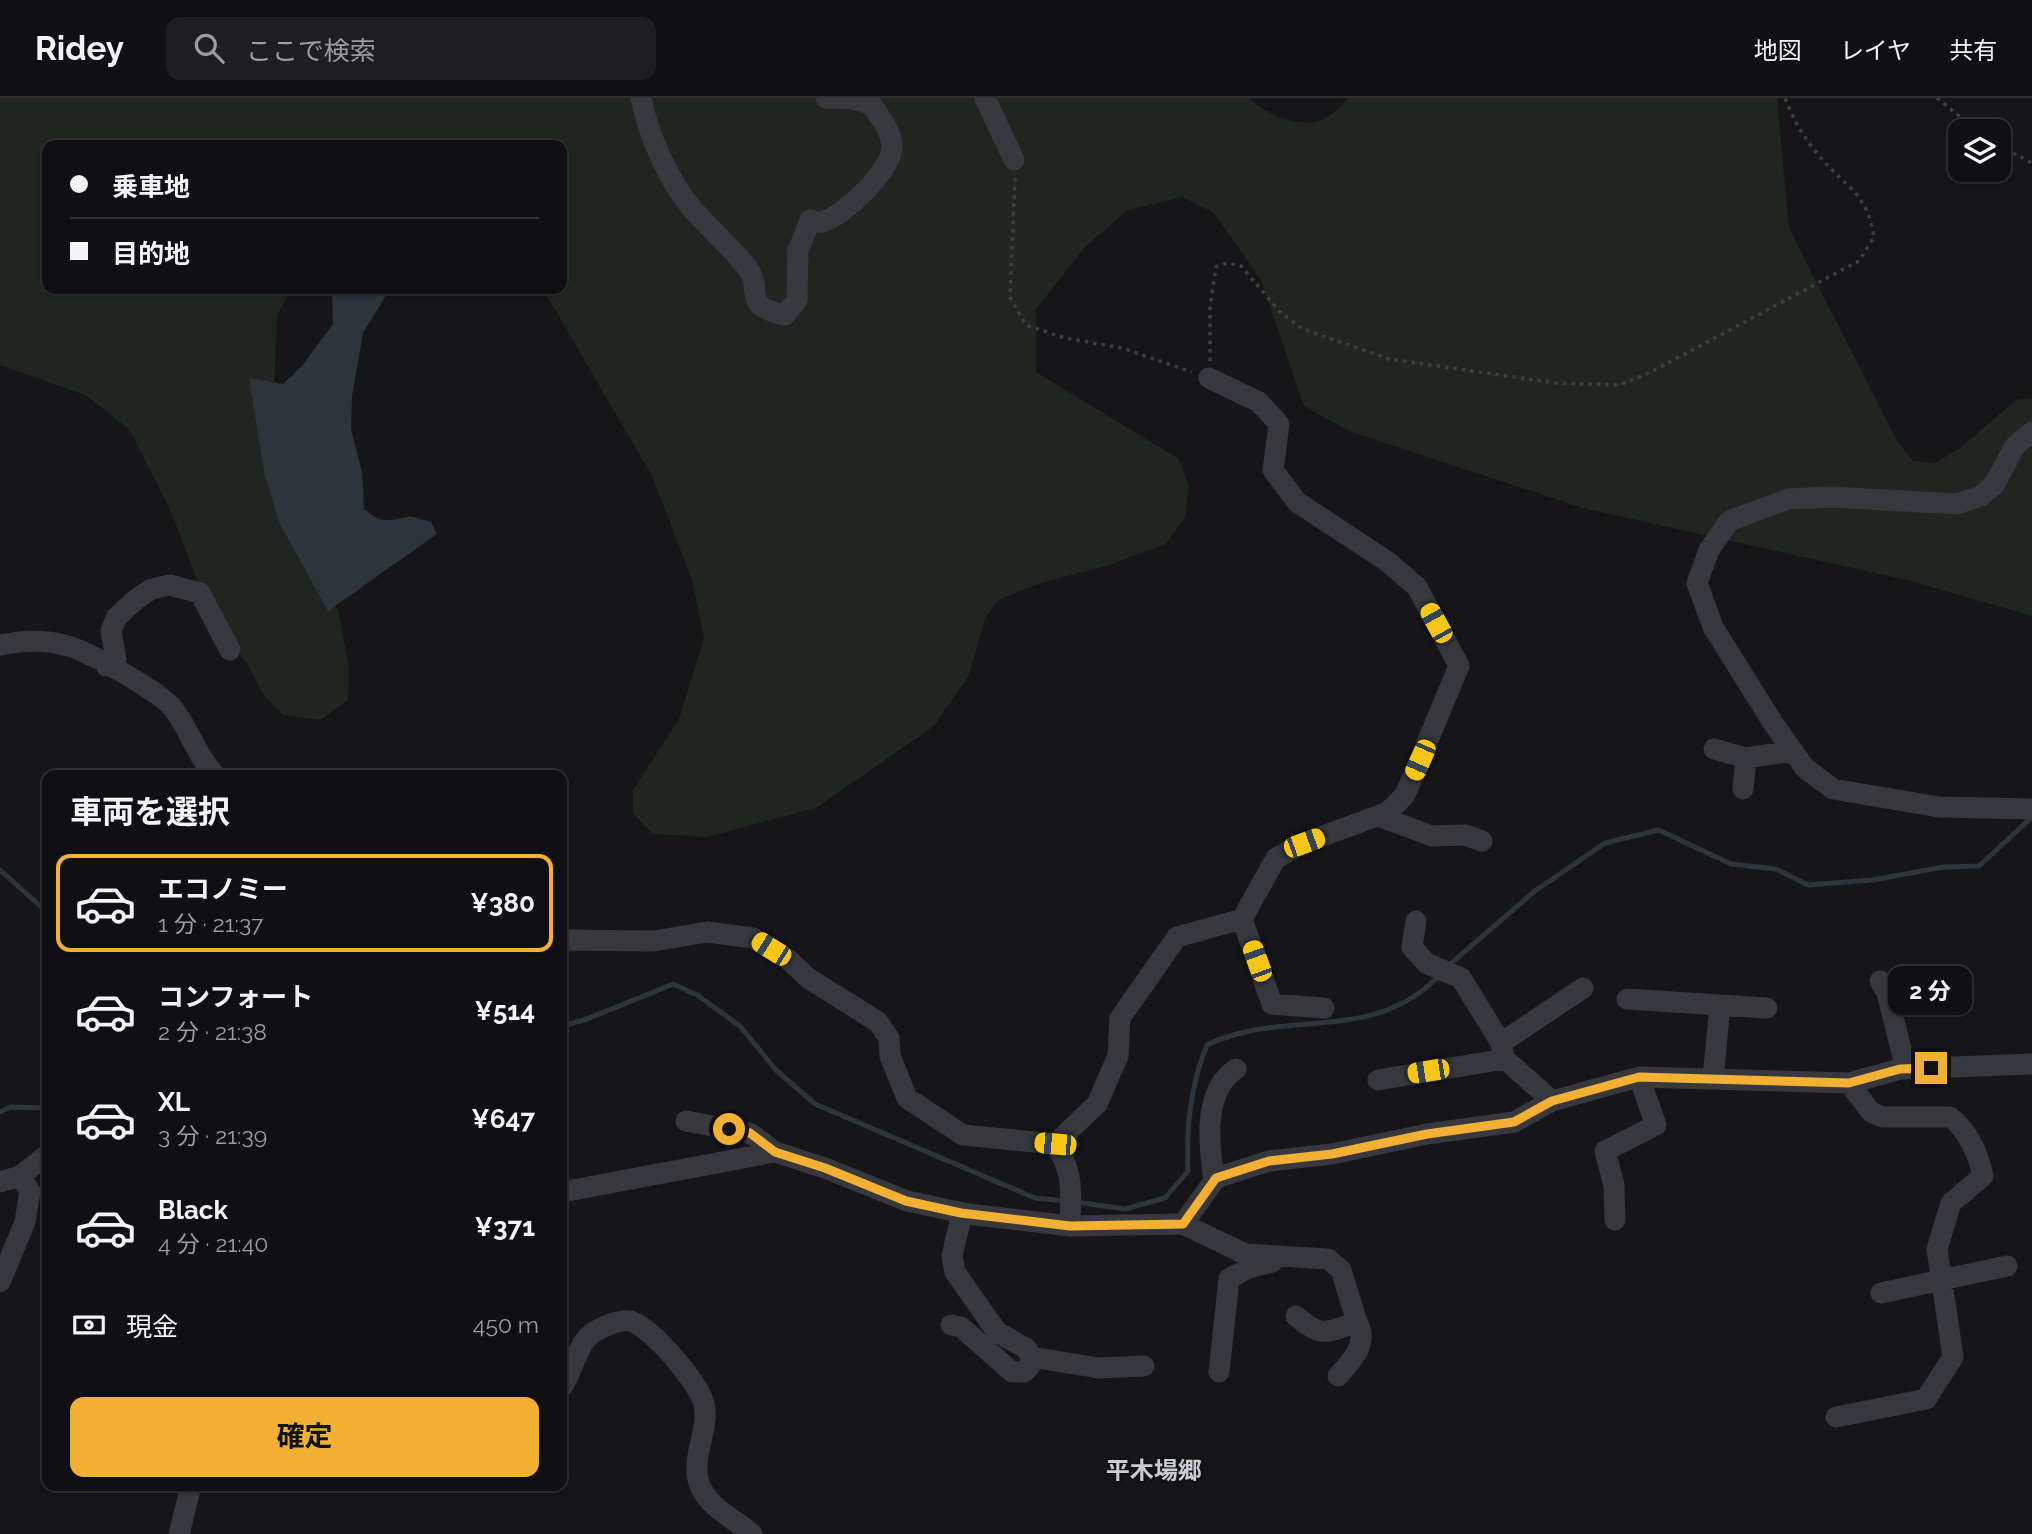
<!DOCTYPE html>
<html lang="ja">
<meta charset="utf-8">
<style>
body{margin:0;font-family:Raleway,"Noto Sans JP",sans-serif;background:#1e1e20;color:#f1f3f6;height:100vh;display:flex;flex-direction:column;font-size:26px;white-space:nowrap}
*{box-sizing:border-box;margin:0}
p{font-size:23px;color:#9c9d9f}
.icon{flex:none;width:38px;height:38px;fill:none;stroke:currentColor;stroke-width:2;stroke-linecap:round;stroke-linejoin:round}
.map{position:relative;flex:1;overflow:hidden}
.details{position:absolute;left:42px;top:672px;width:525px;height:721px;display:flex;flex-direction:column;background:#101012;border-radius:14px;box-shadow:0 2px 5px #0004,0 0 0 2px #303032}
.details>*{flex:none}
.hud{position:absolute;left:42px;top:42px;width:525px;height:154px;border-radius:14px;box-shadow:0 2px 5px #0004,0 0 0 2px #303032;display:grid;align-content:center;height:154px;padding:0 28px;background:#101012}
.buttons{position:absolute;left:1948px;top:21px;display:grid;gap:14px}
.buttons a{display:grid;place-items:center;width:63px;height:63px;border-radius:14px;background:#101012;box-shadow:0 2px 5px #0004,0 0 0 2px #303032;font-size:35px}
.end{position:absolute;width:32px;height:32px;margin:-16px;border:9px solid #f2b134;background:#111;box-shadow:0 0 0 4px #111}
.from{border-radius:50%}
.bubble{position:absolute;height:49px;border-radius:14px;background:#101012;box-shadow:0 2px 5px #0004,0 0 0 2px #303032;font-size:23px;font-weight:700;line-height:49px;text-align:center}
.car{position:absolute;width:21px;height:42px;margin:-21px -10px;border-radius:9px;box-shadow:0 0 5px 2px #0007;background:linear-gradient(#f5c518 24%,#345 0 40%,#f5c518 0 76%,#345 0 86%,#f5c518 0)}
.hud b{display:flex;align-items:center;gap:24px;height:66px;font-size:26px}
.hud b+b{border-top:2px solid #303032}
.hud i{width:18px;height:18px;background:#f1f3f6}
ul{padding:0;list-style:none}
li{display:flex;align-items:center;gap:21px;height:98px;margin:0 14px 10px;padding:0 14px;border:4px solid transparent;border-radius:14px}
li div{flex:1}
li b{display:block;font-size:26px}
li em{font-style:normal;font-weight:700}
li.current{border-color:#f2b134}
li>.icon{width:63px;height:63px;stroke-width:1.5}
h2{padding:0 28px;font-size:32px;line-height:84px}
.pay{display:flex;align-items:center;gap:18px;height:77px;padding:0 28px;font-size:26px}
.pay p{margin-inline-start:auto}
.primary-button{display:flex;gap:14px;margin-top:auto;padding:14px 28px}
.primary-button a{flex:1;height:80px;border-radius:14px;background:#f2b134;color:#111;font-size:28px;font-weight:700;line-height:80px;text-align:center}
header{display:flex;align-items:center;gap:42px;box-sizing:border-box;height:98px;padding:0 35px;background:#101012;border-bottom:2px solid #303032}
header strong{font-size:33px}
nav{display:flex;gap:38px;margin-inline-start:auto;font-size:24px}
.search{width:490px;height:63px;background:#1e1e20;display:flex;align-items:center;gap:18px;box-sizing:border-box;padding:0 24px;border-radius:14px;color:#9c9d9f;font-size:26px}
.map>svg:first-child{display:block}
</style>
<header>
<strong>Ridey</strong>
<div class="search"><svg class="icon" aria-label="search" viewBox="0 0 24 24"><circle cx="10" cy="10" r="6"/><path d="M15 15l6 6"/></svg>ここで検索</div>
<nav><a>地図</a><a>レイヤ</a><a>共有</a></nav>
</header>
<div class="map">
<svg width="2032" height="1436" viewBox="0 0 2032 1436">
<rect width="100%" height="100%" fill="#161618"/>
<path fill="#1e261f" d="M 0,0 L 1249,0 C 1265,16 1299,31 1322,22 C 1330,19 1342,7 1348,0 L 1777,0 L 1789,130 L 1897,343 L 1913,363 L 1935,365 L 1960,350 L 2016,302 L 2032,300 L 2032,518 L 1907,482 L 1583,410 L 1349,333 L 1304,308 L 1261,182 L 1214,115 L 1183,99 L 1128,112 L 1085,149 L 1036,211 L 1036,274 L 1179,361 L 1189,388 L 1185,419 L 1166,446 L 1106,468 L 1037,486 L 997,503 L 985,521 L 969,577 L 934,628 L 816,710 L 707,739 L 653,736 L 633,715 L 633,692 L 679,621 L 704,540 L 692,482 L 652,378 L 543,191 L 562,191 L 562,47 L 47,47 L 47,191 L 292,191 L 277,217 L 274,296 L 314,455 L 339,515 L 349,571 L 348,602 L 320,622 L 283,617 L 263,596 L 247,565 L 213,523 L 169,409 L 129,331 L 85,297 L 0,267 Z"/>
<path fill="#2c353c" d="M 332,191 L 351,191 L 359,197 L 388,194 L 363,235 L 352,298 L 351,331 L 362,374 L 364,411 C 380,425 388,423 407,419 C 414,418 423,422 431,424 L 437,436 L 328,513 L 280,426 L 264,374 L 249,280 L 283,286 L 301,269 L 333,226 Z"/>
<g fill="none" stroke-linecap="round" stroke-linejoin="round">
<path stroke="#2c353c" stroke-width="5" d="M 0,772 L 47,814
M 1449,867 L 1535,793 L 1605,745 L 1659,732 L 1731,766 L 1776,771 L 1808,787 L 1872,782 L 1944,769 L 1979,768 L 2032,719
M 562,928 L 587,921 L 673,886 L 697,897 L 740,928 L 776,972 L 815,1006 L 1035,1100 L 1066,1103
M 0,1014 L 10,1009 L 47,1010
M 1076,1104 L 1125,1111 L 1165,1100 L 1188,1073 C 1186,1030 1190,988 1207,947 C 1286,909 1371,948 1440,877"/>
<path stroke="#3d3f44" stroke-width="3.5" stroke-dasharray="3.5 5" stroke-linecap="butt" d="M 1937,0 L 1978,33
M 1998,47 L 2032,65
M 1015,80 L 1010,199 L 1026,227 L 1065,240 L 1122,250 L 1192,274
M 1210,263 L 1210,209 L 1216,169 L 1227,165 L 1241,168 L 1280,214 L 1303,231 L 1389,261 L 1556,285 L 1619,287 L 1647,276 L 1859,163 L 1874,139 C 1866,93 1848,92 1821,60 C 1806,43 1793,22 1785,0"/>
<path stroke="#37383d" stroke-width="21" d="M 641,0 C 648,35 667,80 690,108 C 707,129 729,147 746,168 C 766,193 738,207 785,217 L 797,202 L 798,153 L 810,122 C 814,123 817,125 821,124 C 843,120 895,69 892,46 C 890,32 880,19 872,7 L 853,1 L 826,0
M 985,0 L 1014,62
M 2032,334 L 2015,348 L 1994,387 L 1981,398 L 1956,406 L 1832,399 L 1788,401 L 1729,423 L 1709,452 L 1697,485 L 1713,529 L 1773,625 L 1805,670 L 1833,691 L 1939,709 L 2032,711
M 0,547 C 22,543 42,541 64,547 C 85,551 158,593 172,609 C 189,630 196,657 215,677
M 106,568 L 116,561 L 111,533 L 116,520 L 134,503 L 151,491 L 170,487 L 200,495 L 230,552
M 1714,651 L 1746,660 L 1793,653
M 1743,691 L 1746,660
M 1378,718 L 1432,738 L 1465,737 L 1482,743
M 1242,821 L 1272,906 L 1324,910
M 1416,823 L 1412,849 L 1426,865 L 1461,880 L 1501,945
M 562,842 L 654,843 L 707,834 L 753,840 L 789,862 L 808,880 L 878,924 L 889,940 L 890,958 L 907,1000 L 963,1037 L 1055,1046 L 1097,1006 L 1118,958 L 1120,920 L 1177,839 L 1242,821 L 1276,760 L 1304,745 L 1388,714 L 1405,697 L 1459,568 L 1417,489 L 1388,464 L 1297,404 L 1273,372 L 1279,326 L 1259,304 L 1209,280
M 1880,883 L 1887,895 L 1906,971
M 1627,901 L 1720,907
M 1504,959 L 1501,945 L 1583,890
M 1713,981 L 1720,907 L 1767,910
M 1378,982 L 1505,961 L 1552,1003
M 686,1023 L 750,1035 L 775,1054
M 1055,1046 C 1074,1074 1071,1095 1070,1128
M 1214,1083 C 1209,1048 1202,993 1236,971
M 0,1084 L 20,1078 L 47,1057
M 562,1094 L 775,1054 L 825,1070 L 907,1103 L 968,1116 L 1070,1128 L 1183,1126 L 1216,1080 L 1269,1063 L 1332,1056 L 1427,1036 L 1514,1024 L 1552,1003 L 1639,979 L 1849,985 L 1900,971 L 2032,966
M 1615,1122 L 1614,1087 L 1605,1053 L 1656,1027 L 1639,979
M 1183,1126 L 1245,1156 L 1328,1161 L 1341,1172 L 1357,1224 C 1327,1234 1322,1241 1296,1218
M 0,1184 L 25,1124 L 30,1093 L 20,1078
M 1881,1195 L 2007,1168
M 951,1227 L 961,1229 L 1012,1274 L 1024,1274 L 1030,1268 L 1031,1259 L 1027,1251 L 997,1234 L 955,1174 L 952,1158 L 962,1115
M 1031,1259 L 1099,1270 L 1144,1268
M 1219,1274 L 1229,1181 L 1248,1170 L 1272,1164
M 1338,1278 C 1353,1261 1369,1246 1357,1224
M 562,1289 C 572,1275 577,1248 590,1237 C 599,1230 618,1221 630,1223 C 651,1228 699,1285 704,1306 C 710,1334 688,1363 701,1390 C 711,1411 735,1421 752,1436
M 1836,1319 L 1926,1301 L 1953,1259 L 1937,1151 L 1951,1105 L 1983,1078 C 1979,1058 1968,1032 1950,1019 L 1882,1019 L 1871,1014 L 1849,985
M 179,1436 L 191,1388"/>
</g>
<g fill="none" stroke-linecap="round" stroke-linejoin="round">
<path stroke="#f2b134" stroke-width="9" d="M 729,1031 L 750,1035 L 775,1054 L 825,1070 L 906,1103 L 961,1115 L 1070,1128 L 1183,1126 L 1216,1080 L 1269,1063 L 1332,1056 L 1427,1036 L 1514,1024 L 1552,1003 L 1639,979 L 1849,985 L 1900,971 L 1931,970"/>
</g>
<g text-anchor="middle" stroke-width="5" stroke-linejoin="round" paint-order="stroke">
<g font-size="24" font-weight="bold" fill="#c9ccd4" stroke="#111113">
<text x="1154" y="1381">平木場郷</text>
</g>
</g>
</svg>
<div class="buttons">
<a><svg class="icon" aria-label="layers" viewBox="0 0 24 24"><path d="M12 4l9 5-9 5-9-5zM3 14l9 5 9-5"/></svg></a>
</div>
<i class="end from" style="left:729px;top:1031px"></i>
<i class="end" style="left:1931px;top:970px"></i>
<div class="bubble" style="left:1888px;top:868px;width:84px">2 分</div>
<i class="car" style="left:1436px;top:525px;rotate:331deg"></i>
<i class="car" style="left:1420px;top:662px;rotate:204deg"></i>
<i class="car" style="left:1304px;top:745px;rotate:70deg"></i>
<i class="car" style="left:771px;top:851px;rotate:302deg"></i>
<i class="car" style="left:1257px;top:863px;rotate:340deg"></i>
<i class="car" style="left:1428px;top:973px;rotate:261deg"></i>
<i class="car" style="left:1055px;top:1046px;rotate:275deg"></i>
<div class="hud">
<b><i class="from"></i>乗車地</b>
<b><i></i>目的地</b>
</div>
<section class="details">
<h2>車両を選択</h2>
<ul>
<li class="current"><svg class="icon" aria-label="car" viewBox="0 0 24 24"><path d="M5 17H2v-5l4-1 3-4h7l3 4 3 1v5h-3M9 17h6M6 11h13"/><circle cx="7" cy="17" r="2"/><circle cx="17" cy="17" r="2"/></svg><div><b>エコノミー</b><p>1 分 · 21:37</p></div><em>¥380</em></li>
<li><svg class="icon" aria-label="car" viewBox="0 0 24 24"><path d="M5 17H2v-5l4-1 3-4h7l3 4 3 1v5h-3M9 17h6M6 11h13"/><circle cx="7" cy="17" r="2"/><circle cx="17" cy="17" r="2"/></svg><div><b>コンフォート</b><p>2 分 · 21:38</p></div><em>¥514</em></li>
<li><svg class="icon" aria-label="car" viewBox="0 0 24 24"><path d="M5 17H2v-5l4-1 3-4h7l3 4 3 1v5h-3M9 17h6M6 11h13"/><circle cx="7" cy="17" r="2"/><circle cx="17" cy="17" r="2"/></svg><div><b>XL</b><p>3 分 · 21:39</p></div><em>¥647</em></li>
<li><svg class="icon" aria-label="car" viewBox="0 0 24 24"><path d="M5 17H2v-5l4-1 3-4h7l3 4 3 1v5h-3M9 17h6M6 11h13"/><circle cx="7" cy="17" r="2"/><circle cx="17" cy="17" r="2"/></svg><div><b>Black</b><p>4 分 · 21:40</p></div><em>¥371</em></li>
</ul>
<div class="pay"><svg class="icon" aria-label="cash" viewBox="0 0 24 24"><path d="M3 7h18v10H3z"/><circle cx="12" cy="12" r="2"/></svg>現金<p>450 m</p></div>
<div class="primary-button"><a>確定</a></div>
</section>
</div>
